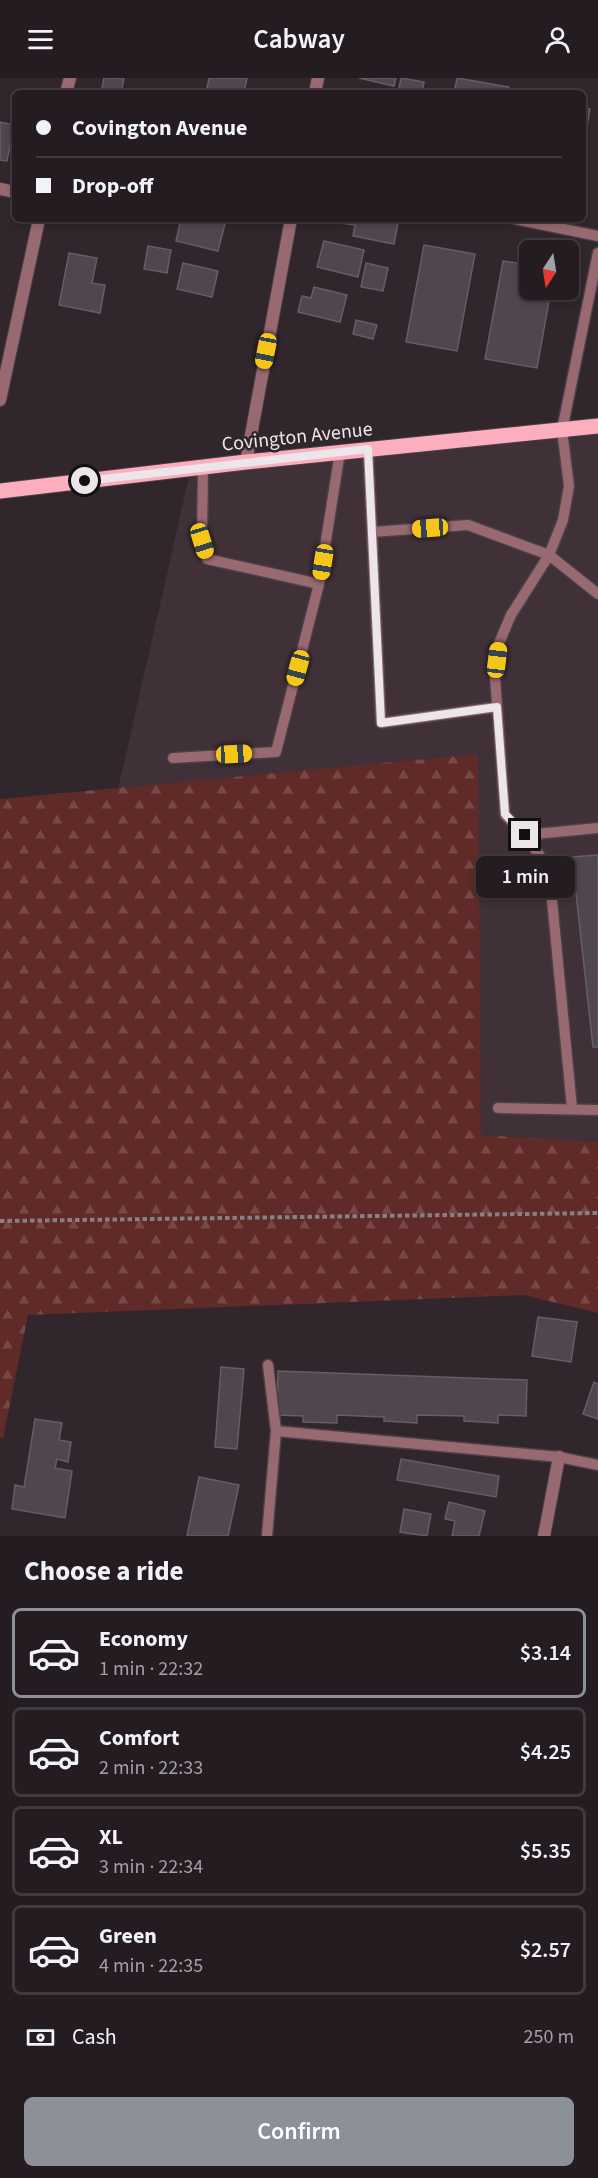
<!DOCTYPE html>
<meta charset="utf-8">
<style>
body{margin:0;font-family:"Source Sans 3",sans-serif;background:#30292d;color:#f1f3f6;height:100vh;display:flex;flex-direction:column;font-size:22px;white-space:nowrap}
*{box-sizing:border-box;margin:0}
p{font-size:20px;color:#a3a1a5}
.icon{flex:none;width:33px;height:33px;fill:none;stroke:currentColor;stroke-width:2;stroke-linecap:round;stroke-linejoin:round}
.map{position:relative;height:1458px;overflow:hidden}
.drawer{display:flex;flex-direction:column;background:#241c20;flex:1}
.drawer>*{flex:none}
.banner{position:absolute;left:12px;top:12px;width:574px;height:132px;border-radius:9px;box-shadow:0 3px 9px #0003,0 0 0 2px #413a3e;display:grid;align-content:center;height:132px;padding:0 24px;background:#241c20}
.needle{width:39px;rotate:192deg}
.tools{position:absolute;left:519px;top:162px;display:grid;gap:12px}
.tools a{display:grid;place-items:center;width:60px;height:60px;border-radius:9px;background:#241c20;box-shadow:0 3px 9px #0003,0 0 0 2px #413a3e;font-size:30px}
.end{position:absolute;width:27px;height:27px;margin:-14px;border:8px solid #ece5e9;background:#111;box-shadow:0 0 0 3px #111}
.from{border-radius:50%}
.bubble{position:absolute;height:42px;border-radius:9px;background:#241c20;box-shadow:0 3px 9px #0003,0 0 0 2px #413a3e;font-size:20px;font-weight:600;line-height:42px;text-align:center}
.car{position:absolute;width:18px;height:36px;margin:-18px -9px;border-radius:8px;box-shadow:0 0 4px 2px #0007;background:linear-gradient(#f5c518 24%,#345 0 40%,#f5c518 0 76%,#345 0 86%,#f5c518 0)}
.banner b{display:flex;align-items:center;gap:21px;height:57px;font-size:22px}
.banner b+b{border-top:2px solid #413a3e}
.banner i{width:15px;height:15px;background:#f1f3f6}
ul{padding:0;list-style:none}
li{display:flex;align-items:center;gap:18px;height:90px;margin:0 12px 9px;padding:0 12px;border:3px solid #413a3e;border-radius:9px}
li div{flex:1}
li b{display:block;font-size:22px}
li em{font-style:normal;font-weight:600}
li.on{border-color:#8c9099}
li>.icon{width:54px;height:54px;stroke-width:1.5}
h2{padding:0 24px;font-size:27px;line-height:72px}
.pay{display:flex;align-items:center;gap:15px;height:66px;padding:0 24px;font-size:22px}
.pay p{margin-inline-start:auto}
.button{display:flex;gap:12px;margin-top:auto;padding:12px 24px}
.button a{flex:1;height:69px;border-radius:9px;background:#8c9099;color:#fff;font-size:24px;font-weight:600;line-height:69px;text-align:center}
header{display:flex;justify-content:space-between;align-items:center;height:78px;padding:0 24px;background:#241c20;font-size:27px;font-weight:600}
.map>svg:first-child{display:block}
</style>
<header><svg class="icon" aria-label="menu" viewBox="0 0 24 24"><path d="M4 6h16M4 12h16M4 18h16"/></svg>Cabway<svg class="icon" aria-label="person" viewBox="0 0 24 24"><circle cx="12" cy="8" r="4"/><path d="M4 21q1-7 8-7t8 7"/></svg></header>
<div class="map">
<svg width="598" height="1458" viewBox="0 0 598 1458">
<defs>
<pattern id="forest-firs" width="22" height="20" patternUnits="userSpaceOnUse" patternTransform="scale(1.5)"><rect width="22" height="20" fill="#5f2a28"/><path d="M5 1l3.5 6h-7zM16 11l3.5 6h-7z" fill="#764947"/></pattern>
</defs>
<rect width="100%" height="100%" fill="#30262b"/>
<path fill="#403037" d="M 598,348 L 598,1064 L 481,1057 L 477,676 L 118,711 L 191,390 Z"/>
<path fill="url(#forest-firs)" d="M 478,676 L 481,1057 L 598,1064 L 598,1235 L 524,1217 L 28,1237 L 3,1360 L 0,1359 L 0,721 Z"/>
<path fill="#4f464e" stroke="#665d65" stroke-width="1.5" d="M 104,0 L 124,0 L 121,15 L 101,15 Z
M 209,0 L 247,0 L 244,15 L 206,15 Z
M 359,0 L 396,0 L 394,8 Z
M 401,0 L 424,4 L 422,15 L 398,15 Z
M 457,0 L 509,9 L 508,15 L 454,15 Z
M 584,29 L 590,31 L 584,65 Z
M 0,44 L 14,47 L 7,83 L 0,82 Z
M 181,141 L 226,142 L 218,173 L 176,163 Z
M 335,141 L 377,141 L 398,145 L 394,166 L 353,158 L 355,147 L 335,144 Z
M 324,163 L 364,172 L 358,199 L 317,189 Z
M 424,167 L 475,176 L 457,273 L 406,264 Z
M 148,168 L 171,172 L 167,195 L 144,191 Z
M 69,175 L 97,180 L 92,205 L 105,207 L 100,235 L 59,227 Z
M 503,183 L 530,187 L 530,212 L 551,212 L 537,290 L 485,281 Z
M 183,185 L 218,193 L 212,219 L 177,211 Z
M 366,185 L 388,190 L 383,213 L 361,209 Z
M 314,209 L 347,217 L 340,244 L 298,234 L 302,218 L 311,220 Z
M 356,242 L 377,247 L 373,261 L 353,256 Z
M 598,777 L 598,969 L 593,969 L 572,779 Z
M 538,1239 L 577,1244 L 571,1284 L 532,1278 Z
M 221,1289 L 244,1291 L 237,1371 L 215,1369 Z
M 278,1293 L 527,1302 L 526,1338 L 498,1337 L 498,1345 L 464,1343 L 464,1338 L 417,1337 L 417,1345 L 384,1343 L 384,1339 L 337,1337 L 337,1345 L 303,1344 L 303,1338 L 277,1337 Z
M 594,1304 L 598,1306 L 598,1341 L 583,1336 Z
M 35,1341 L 62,1345 L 59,1362 L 71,1364 L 68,1384 L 57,1381 L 55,1390 L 72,1393 L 65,1440 L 12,1431 L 15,1407 L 24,1409 Z
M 401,1381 L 499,1398 L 496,1419 L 397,1402 Z
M 199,1399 L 239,1407 L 228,1458 L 187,1458 Z
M 449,1424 L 485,1433 L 479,1458 L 452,1458 L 455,1443 L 445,1441 Z
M 404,1431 L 431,1436 L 427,1458 L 400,1454 Z"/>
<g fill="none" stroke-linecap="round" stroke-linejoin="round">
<defs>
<path id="service" d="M 515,141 L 598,158
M 368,371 L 381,645 L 497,629
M 203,389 L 202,463 L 207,481 L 319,506
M 372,454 L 468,447 L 549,477 L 598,516
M 173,680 L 276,674 L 319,506 L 340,374
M 525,757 L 598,750
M 498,1030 L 598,1032
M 572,1030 L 549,791 L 525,757 L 505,737 L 495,599 L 499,565 L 511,537 L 549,477 L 563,442 L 569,408 L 562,352 L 598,175
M 276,1353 L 559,1379 L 598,1387
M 267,1458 L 276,1353 L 268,1287"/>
<path id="minor" d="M 66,15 L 70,0
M 315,15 L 318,0
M 0,111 L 15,114
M 0,322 L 39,141
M 246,384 L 291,141
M 544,1458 L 559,1379"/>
<path id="primary" d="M 0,413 L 246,384 L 598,348"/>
</defs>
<use href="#service" stroke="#4a4146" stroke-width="13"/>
<use href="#minor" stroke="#4a4146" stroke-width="14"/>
<use href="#primary" stroke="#4a4146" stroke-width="17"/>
<path stroke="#898085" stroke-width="4" stroke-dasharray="4.5 3" stroke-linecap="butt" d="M 0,1143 L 598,1135"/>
<use href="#service" stroke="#996972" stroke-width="10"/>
<use href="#minor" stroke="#996972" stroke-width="12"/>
<use href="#primary" stroke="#fdaebe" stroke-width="15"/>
</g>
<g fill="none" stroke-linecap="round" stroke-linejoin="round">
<path stroke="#ece5e9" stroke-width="8" d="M 85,403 L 368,371 L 381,645 L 497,629 L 505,736 L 525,757"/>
</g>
<g text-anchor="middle" stroke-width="5" stroke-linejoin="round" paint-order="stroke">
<g font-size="20" fill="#ece5e9" stroke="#30262b">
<text transform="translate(297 358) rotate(-6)" y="7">Covington Avenue</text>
</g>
</g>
</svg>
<div class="tools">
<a><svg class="needle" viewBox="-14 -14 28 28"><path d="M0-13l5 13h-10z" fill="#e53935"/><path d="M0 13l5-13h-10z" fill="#a3a1a5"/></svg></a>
</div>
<i class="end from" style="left:85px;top:403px"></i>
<i class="end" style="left:525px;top:757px"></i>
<div class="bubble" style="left:476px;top:778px;width:99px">1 min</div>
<i class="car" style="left:266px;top:273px;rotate:191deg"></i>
<i class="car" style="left:430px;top:450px;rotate:266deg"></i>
<i class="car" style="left:202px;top:463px;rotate:163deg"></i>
<i class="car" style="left:323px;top:484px;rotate:189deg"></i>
<i class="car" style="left:497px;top:582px;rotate:7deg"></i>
<i class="car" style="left:298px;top:590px;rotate:195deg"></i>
<i class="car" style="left:234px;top:676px;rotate:87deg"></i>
<div class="banner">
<b><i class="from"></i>Covington Avenue</b>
<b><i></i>Drop-off</b>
</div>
</div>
<section class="drawer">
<h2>Choose a ride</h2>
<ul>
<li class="on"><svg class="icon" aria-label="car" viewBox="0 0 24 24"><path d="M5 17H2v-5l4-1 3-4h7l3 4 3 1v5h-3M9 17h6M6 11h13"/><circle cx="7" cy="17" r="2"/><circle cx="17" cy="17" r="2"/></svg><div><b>Economy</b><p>1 min · 22:32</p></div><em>$3.14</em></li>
<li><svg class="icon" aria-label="car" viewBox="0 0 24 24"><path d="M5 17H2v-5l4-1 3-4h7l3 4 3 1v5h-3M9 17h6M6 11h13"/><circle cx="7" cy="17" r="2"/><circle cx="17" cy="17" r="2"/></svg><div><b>Comfort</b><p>2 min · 22:33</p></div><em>$4.25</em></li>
<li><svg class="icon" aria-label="car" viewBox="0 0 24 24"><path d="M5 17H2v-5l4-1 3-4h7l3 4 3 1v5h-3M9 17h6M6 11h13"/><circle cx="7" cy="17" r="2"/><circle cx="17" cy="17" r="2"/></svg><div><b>XL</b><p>3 min · 22:34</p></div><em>$5.35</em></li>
<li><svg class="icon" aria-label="car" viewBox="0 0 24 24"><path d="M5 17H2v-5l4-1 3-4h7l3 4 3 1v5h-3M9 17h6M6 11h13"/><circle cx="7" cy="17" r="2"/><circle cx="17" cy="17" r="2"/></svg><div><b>Green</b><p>4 min · 22:35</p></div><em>$2.57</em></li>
</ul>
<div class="pay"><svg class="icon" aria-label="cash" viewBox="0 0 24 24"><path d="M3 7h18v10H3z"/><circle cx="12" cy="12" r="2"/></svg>Cash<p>250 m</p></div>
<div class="button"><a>Confirm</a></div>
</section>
